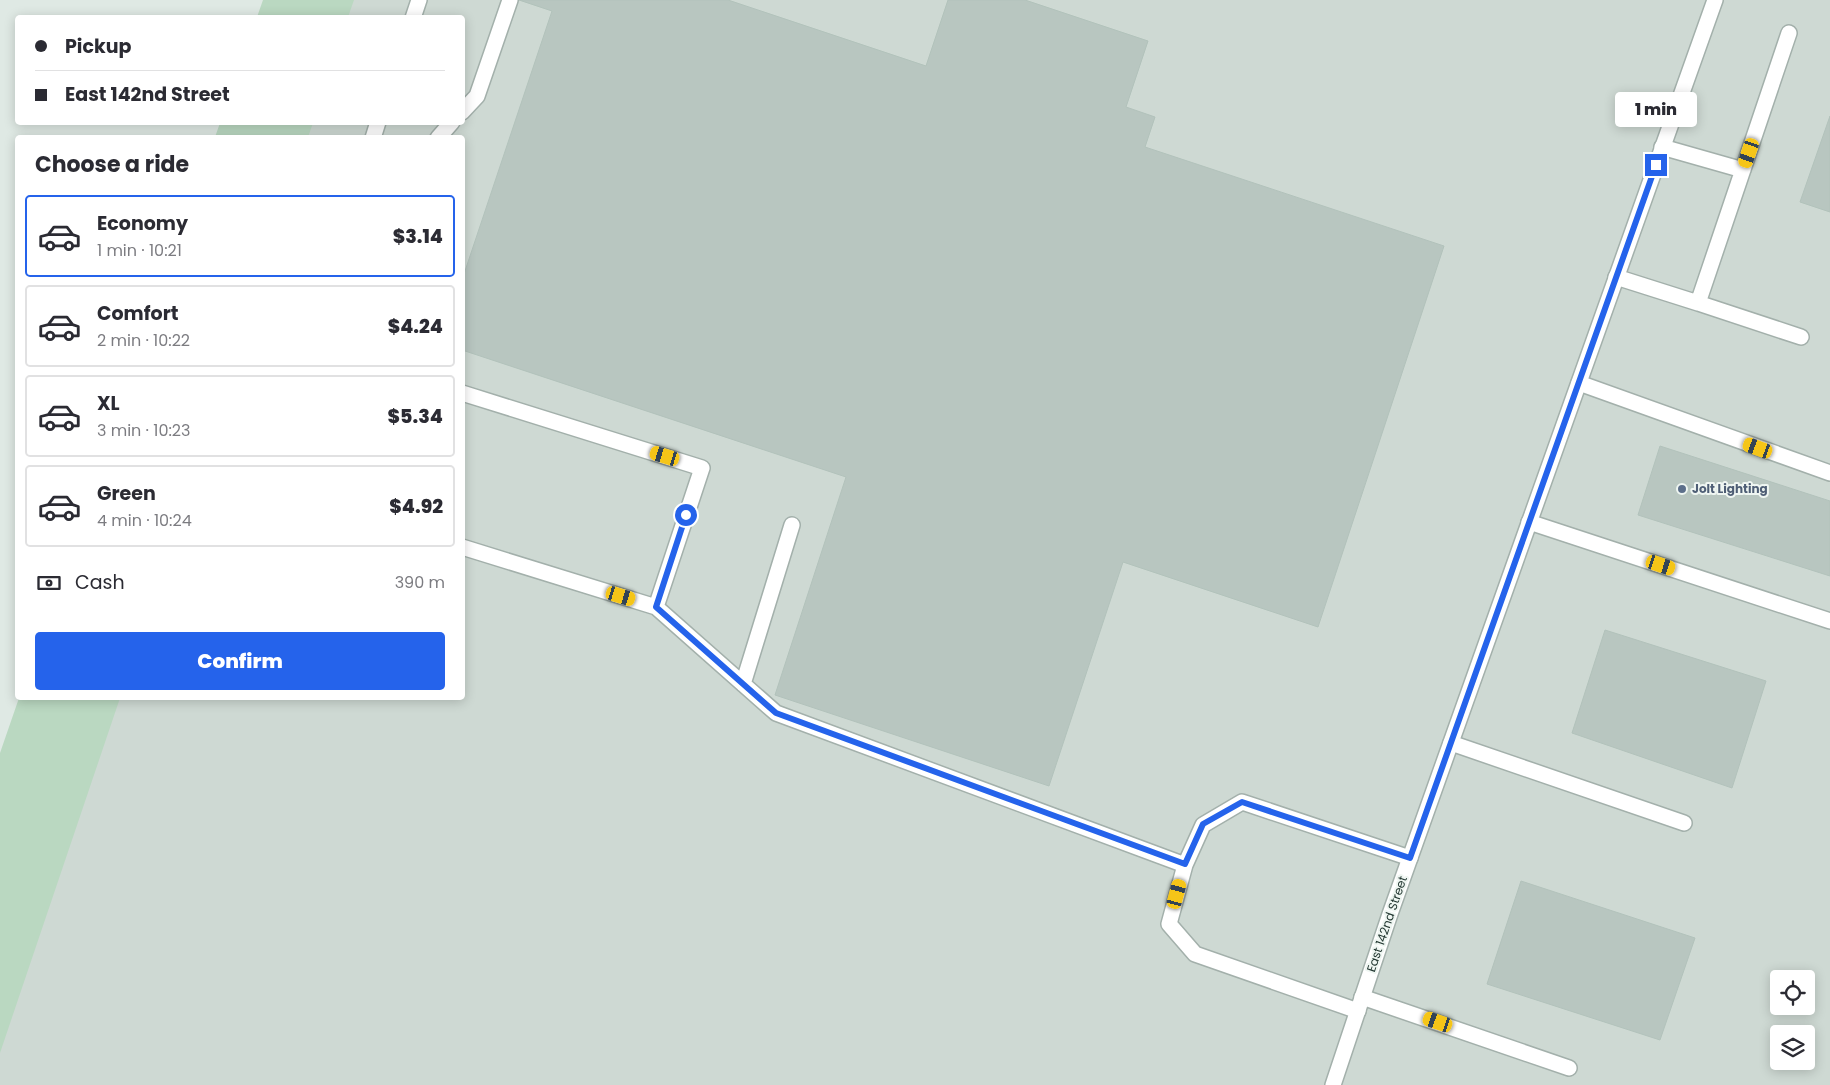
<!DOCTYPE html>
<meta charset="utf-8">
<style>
body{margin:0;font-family:Poppins,sans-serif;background:#f2f2f3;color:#2b2b33;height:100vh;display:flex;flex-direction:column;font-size:19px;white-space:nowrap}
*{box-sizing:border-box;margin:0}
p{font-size:16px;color:#7c7c81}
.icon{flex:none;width:28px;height:28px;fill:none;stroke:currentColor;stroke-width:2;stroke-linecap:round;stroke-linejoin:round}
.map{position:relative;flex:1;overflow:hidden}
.details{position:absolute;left:15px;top:135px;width:450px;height:565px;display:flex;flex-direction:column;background:#fff;border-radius:5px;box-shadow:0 2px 12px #0003}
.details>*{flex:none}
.banner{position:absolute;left:15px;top:15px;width:450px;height:110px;border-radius:5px;box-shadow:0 2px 12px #0003;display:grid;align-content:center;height:110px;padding:0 20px;background:#fff}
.tools{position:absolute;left:1770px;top:970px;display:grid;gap:10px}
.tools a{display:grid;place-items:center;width:45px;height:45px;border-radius:5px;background:#fff;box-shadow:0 2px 12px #0003;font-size:25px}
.end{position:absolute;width:22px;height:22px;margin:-11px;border:6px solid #2563eb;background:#fff;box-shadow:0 0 0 2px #fff}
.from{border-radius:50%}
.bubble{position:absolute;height:35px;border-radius:5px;background:#fff;box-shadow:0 2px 12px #0003;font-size:16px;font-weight:800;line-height:35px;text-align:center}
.car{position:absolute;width:15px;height:30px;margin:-15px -8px;border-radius:6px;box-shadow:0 0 4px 1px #0007;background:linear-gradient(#f5c518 24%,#345 0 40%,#f5c518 0 76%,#345 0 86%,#f5c518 0)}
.banner b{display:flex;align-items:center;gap:18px;height:48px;font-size:19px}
.banner b+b{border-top:1px solid #e1e1e2}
.banner i{width:12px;height:12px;background:#2b2b33}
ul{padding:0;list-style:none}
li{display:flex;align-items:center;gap:15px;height:82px;margin:0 10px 8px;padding:0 10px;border:2px solid #e1e1e2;border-radius:5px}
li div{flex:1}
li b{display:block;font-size:19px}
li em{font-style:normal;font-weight:800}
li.on{border-color:#2563eb}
li>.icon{width:45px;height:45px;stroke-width:1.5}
h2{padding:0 20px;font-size:22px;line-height:60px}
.pay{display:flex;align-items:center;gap:12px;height:55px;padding:0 20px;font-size:19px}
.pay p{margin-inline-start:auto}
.button{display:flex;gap:10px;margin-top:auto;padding:10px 20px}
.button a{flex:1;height:58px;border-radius:5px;background:#2563eb;color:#fff;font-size:20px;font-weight:800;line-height:58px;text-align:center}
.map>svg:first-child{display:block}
</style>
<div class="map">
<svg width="1830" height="1085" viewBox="0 0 1830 1085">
<rect width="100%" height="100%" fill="#dfe9e4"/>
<path fill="#ced9d3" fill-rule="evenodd" d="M 353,0 L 1830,0 L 1830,1085 L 0,1085 L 0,1050 L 118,698 L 462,698 L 462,138 L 307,137 L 312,123 L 462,122 L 462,18 L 347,17 ZM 1779,979 L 1806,979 L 1806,1006 L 1779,1006 ZM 1779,1034 L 1806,1034 L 1806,1061 L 1779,1061 Z"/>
<path fill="#bad8c1" d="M 263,0 L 354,0 L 348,17 L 257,17 Z
M 220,123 L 220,122 L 313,123 L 308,137 L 215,137 Z
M 19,698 L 120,698 L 0,1053 L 0,753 Z"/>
<path fill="#b8c6c0" stroke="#b2c2bb" d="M 519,0 L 728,0 L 926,66 L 948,0 L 1025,0 L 1148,41 L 1126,107 L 1155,117 L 1145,147 L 1444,246 L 1318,627 L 1123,562 L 1049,786 L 775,695 L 846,477 L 462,350 L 462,280 L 552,11 Z
M 1830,116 L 1830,212 L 1800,202 Z
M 1660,446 L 1830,501 L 1830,576 L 1638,515 Z
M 1605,630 L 1766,681 L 1732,788 L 1572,733 Z
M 1521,881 L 1695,938 L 1660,1040 L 1487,984 Z"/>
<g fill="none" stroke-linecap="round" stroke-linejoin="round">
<defs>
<path id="service" d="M 413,18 L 419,0
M 1789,33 L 1698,303 L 1801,337
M 462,112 L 477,96 L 510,0
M 373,138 L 378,122
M 438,138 L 452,122
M 1662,147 L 1743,170
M 1616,277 L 1698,303
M 1579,383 L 1830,473
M 462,393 L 702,468 L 656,607
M 1529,522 L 1830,621
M 462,547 L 656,607 L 776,713 L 1185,865
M 743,684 L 792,525
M 1451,743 L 1684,823
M 1362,997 L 1569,1068
M 1358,1011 L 1195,954 L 1169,924 L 1185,865 L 1203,825 L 1242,802 L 1410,858"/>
<path id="minor" d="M 1333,1085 L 1390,914 L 1715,0"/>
</defs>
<use href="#service" stroke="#a3b0ab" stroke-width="18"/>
<use href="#minor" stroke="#a3b0ab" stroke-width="18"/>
<use href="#service" stroke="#fff" stroke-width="15"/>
<use href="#minor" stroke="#fff" stroke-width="15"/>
</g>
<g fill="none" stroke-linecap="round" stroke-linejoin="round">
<path stroke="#2563eb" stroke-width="6" d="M 686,515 L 656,607 L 776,713 L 1185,864 L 1203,824 L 1242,802 L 1410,858 L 1656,165"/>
</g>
<circle fill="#5c6f8a" stroke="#eff6f2" stroke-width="2" cx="1682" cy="489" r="5"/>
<g text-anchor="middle" stroke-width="4" stroke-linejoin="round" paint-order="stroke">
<g font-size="12" font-weight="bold" fill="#4e5e75" stroke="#eff6f2" text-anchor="start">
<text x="1692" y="493">Jolt Lighting</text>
</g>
<g font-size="12" fill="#223731" stroke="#eff6f2">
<text transform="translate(1387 924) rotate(-71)" y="4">East 142nd Street</text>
</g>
</g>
</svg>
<div class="tools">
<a><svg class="icon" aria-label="locate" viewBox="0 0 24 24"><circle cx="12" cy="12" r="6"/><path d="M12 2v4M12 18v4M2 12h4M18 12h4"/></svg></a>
<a><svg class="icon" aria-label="layers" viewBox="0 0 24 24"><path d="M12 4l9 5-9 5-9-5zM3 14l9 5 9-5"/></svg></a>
</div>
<i class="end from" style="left:686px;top:515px"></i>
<i class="end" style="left:1656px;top:165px"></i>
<div class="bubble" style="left:1615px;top:92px;width:82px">1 min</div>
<i class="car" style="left:1749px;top:153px;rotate:199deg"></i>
<i class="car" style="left:1758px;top:448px;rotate:290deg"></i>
<i class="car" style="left:665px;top:456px;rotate:287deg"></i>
<i class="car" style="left:1661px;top:565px;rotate:108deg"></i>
<i class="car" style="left:621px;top:596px;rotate:107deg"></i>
<i class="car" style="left:1177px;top:894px;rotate:15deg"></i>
<i class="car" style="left:1438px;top:1022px;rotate:289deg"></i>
<div class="banner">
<b><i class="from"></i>Pickup</b>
<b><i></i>East 142nd Street</b>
</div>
<section class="details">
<h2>Choose a ride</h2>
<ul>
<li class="on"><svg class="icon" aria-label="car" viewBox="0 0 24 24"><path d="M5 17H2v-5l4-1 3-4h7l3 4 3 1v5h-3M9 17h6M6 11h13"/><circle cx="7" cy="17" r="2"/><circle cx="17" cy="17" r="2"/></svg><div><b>Economy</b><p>1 min · 10:21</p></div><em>$3.14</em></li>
<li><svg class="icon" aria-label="car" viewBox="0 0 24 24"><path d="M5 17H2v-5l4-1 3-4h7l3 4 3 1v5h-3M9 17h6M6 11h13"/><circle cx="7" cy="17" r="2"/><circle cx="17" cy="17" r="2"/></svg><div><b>Comfort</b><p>2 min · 10:22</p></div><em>$4.24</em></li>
<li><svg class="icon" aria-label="car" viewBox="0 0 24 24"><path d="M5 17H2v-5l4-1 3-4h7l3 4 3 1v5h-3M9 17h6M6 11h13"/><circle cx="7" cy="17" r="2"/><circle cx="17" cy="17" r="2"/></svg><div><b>XL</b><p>3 min · 10:23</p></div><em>$5.34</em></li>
<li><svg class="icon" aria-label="car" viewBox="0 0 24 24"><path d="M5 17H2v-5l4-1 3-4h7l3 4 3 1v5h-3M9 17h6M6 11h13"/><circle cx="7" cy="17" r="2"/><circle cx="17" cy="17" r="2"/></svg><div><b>Green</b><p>4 min · 10:24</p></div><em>$4.92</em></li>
</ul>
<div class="pay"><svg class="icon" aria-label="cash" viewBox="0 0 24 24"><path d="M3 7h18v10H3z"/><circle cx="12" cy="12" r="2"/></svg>Cash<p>390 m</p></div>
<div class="button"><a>Confirm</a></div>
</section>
</div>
